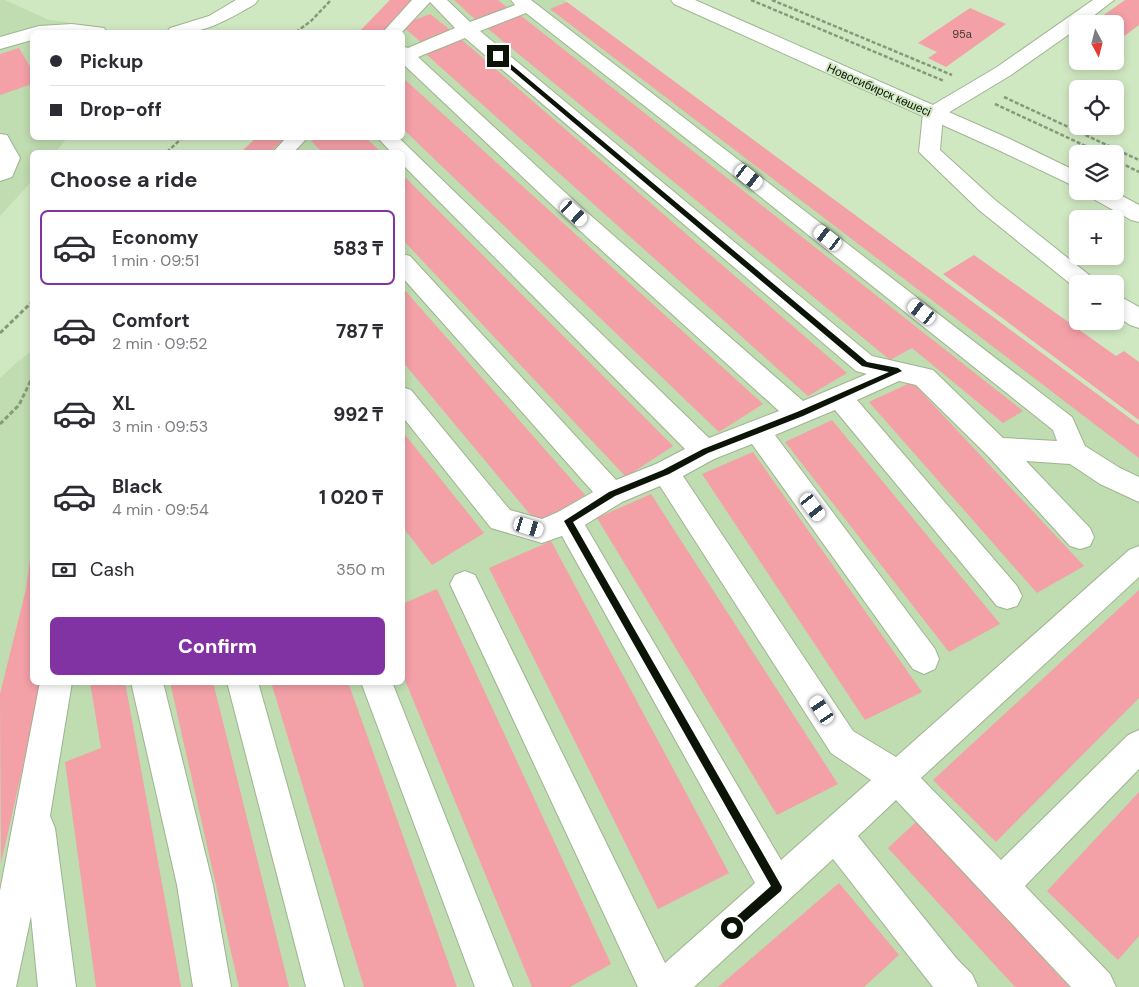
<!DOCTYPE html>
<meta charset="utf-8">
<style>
body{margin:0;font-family:"DM Sans",sans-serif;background:#f7f7f7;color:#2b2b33;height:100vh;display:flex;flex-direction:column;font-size:19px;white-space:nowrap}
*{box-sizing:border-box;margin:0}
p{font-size:16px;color:#7c7c81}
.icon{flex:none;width:28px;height:28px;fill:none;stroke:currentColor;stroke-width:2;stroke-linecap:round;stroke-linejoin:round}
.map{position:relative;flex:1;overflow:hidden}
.side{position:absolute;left:30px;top:150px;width:375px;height:535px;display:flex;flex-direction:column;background:#fff;border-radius:8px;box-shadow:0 2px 8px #0003}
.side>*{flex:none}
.top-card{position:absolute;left:30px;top:30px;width:375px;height:110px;border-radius:8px;box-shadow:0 2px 8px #0003;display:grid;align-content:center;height:110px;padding:0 20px;background:#fff}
.needle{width:32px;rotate:173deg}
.fabs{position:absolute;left:1069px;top:15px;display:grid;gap:10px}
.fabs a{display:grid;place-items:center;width:55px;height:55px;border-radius:8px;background:#fff;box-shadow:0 2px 8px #0003;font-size:25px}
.end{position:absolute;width:22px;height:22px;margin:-11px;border:6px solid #0c1407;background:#fff;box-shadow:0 0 0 2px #fff}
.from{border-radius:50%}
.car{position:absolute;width:15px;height:30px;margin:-15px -8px;border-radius:6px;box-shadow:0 0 4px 1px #0007;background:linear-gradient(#fff 24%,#345 0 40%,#fff 0 76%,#345 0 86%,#fff 0)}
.top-card b{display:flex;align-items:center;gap:18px;height:48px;font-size:19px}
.top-card b+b{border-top:1px solid #e1e1e2}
.top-card i{width:12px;height:12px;background:#2b2b33}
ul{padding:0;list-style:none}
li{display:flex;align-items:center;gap:15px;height:75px;margin:0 10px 8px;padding:0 10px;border:2px solid transparent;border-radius:8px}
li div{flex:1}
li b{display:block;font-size:19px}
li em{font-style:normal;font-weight:800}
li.current{border-color:#8233a3}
li>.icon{width:45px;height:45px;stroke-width:1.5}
h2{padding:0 20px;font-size:22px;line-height:60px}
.pay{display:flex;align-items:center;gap:12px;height:55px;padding:0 20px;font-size:19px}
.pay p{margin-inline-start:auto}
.primary-button{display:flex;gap:10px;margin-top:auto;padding:10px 20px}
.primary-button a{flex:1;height:58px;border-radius:8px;background:#8233a3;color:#fff;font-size:20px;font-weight:800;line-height:58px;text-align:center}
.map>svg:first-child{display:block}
</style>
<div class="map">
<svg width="1139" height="987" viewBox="0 0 1139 987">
<rect width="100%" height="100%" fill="#d0e8c2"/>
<path fill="#c0dcb1" d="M 0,0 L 5,0 L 49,20 L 68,22 L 73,32 L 32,32 L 32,138 L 67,138 L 56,152 L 32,152 L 32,181 L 0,216 Z
M 390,0 L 564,0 L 1139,425 L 1139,987 L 0,987 L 0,378 L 16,363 L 32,351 L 32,682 L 402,682 L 402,152 L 241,152 L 256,138 L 402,138 L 402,32 L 359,32 Z"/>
<path fill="#f3a0a7" d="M 390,0 L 415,0 L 385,32 L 359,32 Z
M 454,0 L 498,0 L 509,9 L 477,21 Z
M 1125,0 L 1139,0 L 1139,25 L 1115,43 L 1115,24 L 1091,24 Z
M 567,2 L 1139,425 L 1139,458 L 550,9 Z
M 970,8 L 1006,24 L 946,67 L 928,58 L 937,52 L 918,43 Z
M 430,14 L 453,32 L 423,44 L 401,25 Z
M 520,15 L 1023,411 L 1003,423 L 912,348 L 890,360 L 487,28 Z
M 462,40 L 847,373 L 808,396 L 426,54 Z
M 19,48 L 32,70 L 32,84 L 0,95 L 0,54 Z
M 402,77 L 763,404 L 719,432 L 402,128 Z
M 256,138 L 285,138 L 270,152 L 241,152 Z
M 320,138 L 366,138 L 381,152 L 322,152 L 311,141 Z
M 402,174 L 673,446 L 626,477 L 402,239 Z
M 974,255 L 1116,356 L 1124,351 L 1139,362 L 1139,420 L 943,274 Z
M 402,287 L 585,495 L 538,524 L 402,361 Z
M 912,382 L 1084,566 L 1037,593 L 869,402 Z
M 832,420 L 1000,624 L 949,652 L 785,442 Z
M 402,431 L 484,533 L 432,565 L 402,526 Z
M 753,452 L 922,692 L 865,720 L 702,474 Z
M 651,494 L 838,784 L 777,815 L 597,518 Z
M 551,541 L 729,873 L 658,909 L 489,568 Z
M 31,551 L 32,682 L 42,682 L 1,863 L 0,694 L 26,589 Z
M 437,589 L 611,964 L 570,987 L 532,987 L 402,673 L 402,604 Z
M 1139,590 L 1139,698 L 996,842 L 933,780 Z
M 90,682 L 125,682 L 181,987 L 96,987 L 65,762 L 101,748 Z
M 170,682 L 213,682 L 289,987 L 239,987 Z
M 271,682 L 348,682 L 457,987 L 364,987 Z
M 1139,792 L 1139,936 L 1118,960 L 1047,891 Z
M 917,821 L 1069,987 L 1015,987 L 888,848 Z
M 839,883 L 899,955 L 864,987 L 718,987 Z"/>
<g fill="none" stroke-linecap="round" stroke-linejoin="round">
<defs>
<path id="minor" d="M 236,0 L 258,0 L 255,4 C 227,20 200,37 167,32 L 170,28 L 209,16 Z
M 412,0 L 447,0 L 470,22 L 515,5 L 511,0 L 531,0 L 1072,417 L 1085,446 L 1120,468 L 1139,477 L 1139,502 L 1100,484 L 1070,464 L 1026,461 L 1090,528 L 1094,537 L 1090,546 L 1080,549 L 1070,546 L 988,456 L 916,385 L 899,381 L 857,400 L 1017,586 L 1022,596 L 1017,606 L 1007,609 L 997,606 L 835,410 L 775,435 L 935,649 L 939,659 L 935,669 L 924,674 L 913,669 L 752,444 L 714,459 L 683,476 L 853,731 L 896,757 L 1129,550 L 1139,546 L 1139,577 L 921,778 L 1001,860 L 1128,735 L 1139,730 L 1139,769 L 1025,886 L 1110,974 L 1116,987 L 1071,987 L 896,800 L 858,836 L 957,959 L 972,974 L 978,987 L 933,987 L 833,859 L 694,987 L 638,987 L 450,584 L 455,575 L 465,571 L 475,575 L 665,963 L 755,883 L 562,536 L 542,543 L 491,528 L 402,416 L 402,387 L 411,390 L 510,510 L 542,519 L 558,512 L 593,492 L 402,277 L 402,254 L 410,256 L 616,480 L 656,464 L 685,449 L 402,164 L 402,152 L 391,152 L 378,138 L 399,138 L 709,438 L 779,411 L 566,218 L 402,63 L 402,46 L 408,48 L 455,28 L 430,2 L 402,32 L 383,32 ZM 526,13 L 757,194 L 1053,430 L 1057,441 L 1003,438 L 933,370 L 872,356 L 480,31 ZM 465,38 L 856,371 L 867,374 L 803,401 L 582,208 L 418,57 ZM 660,486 L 831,753 L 871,780 L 781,860 L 585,525 L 622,502 Z
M 1093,0 L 1114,0 L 1083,24 L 1078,24 L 1078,28 L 1011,75 L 943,116 L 940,150 L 995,200 L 1093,278 L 1097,284 L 1078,284 L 1078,290 L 979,210 L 919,152 L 923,113 L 926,109 L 997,67 Z
M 72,24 L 104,28 L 107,32 L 32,32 L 32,40 L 0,49 L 0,37 L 39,26 Z
M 0,134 L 7,135 L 20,158 L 12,177 L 0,181 Z
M 286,138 L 307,138 L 294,152 L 273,152 Z
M 1115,295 L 1123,298 L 1139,307 L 1139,328 L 1130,325 L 1115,315 Z
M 40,682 L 72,682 L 50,816 L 55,828 L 76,987 L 38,987 L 31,916 L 16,987 L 0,987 L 0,891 Z
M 131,682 L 163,682 L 213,885 L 231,987 L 193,987 L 177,885 Z
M 227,682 L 258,682 L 344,987 L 306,987 Z
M 361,682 L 392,682 L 513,987 L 475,987 Z"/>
<path id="major" d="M 671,0 L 695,0 L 1010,139 L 1078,172 L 1078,188 L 996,149 L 674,4 Z
M 1085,191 L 1113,191 L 1139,205 L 1139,222 L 1131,220 L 1088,196 Z"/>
</defs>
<use href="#minor" stroke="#9db490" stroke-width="2"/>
<use href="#major" stroke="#9db490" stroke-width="2"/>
<path stroke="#86987b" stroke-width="2.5" stroke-dasharray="4 2" stroke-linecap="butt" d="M 751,0 L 944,81
M 772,0 L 952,75
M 296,32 L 311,21 L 331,0
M 1004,97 L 1139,160
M 995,104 L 1103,154
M 167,152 L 182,138
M 1115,160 L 1139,172"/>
<path stroke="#86987b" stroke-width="3" stroke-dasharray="4.5 2.5" stroke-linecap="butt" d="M 0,333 L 32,302
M 0,424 L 19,405 L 32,378"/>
<use href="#minor" fill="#fff" fill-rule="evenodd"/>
<use href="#major" fill="#fff" fill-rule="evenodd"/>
</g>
<path fill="#0c1407" d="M 496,55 L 500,55 L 867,362 L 898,368 L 902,371 L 803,416 L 708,453 L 669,474 L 615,496 L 573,522 L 782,887 L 781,891 L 732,933 L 728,932 L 727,928 L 728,924 L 771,886 L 564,521 L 609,492 L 663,470 L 703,449 L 797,412 L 889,372 L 862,366 L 496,57 Z"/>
<g text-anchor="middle" stroke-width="4" stroke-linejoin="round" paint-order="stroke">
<g font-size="11" fill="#46372f">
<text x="962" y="38">95а</text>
</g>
<g font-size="12" fill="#0c1407" stroke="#d0e8c2">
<text transform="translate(879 90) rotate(24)" y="4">Новосибирск көшесі</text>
</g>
</g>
</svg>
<div class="fabs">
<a><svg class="needle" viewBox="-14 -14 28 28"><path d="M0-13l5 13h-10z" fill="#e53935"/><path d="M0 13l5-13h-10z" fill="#7c7c81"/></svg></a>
<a><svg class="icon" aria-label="locate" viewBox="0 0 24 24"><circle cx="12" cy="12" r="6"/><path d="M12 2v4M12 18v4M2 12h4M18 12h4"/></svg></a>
<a><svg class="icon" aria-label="layers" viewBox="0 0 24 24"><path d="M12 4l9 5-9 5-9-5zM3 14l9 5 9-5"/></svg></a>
<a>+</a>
<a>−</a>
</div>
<i class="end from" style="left:732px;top:928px"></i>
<i class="end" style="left:498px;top:56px"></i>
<i class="car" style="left:749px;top:177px;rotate:128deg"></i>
<i class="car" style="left:574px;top:213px;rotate:132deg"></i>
<i class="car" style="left:828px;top:238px;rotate:308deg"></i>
<i class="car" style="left:922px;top:312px;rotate:308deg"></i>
<i class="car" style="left:813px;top:507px;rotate:143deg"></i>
<i class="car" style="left:529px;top:527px;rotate:107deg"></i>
<i class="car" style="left:822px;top:710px;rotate:327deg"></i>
<div class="top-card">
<b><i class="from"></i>Pickup</b>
<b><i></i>Drop-off</b>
</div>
<section class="side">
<h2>Choose a ride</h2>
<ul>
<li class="current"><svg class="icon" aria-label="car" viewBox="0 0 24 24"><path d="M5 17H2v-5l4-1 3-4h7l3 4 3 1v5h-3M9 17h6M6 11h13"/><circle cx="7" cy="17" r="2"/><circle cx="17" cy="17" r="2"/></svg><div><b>Economy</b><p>1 min · 09:51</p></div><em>583 ₸</em></li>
<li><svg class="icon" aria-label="car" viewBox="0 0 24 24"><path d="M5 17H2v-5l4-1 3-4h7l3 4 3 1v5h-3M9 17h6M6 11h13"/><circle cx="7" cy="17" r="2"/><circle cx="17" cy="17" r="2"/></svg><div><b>Comfort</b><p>2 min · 09:52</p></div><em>787 ₸</em></li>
<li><svg class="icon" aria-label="car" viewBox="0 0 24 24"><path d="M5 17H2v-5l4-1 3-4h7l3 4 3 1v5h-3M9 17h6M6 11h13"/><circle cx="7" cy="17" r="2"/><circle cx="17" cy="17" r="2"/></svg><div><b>XL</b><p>3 min · 09:53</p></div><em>992 ₸</em></li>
<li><svg class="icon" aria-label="car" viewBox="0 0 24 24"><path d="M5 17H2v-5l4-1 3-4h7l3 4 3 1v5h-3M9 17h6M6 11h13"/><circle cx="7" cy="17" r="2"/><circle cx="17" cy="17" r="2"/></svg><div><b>Black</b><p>4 min · 09:54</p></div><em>1 020 ₸</em></li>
</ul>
<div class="pay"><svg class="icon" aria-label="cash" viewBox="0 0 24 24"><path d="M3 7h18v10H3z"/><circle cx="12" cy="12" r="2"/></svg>Cash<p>350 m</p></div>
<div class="primary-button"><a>Confirm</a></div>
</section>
</div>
